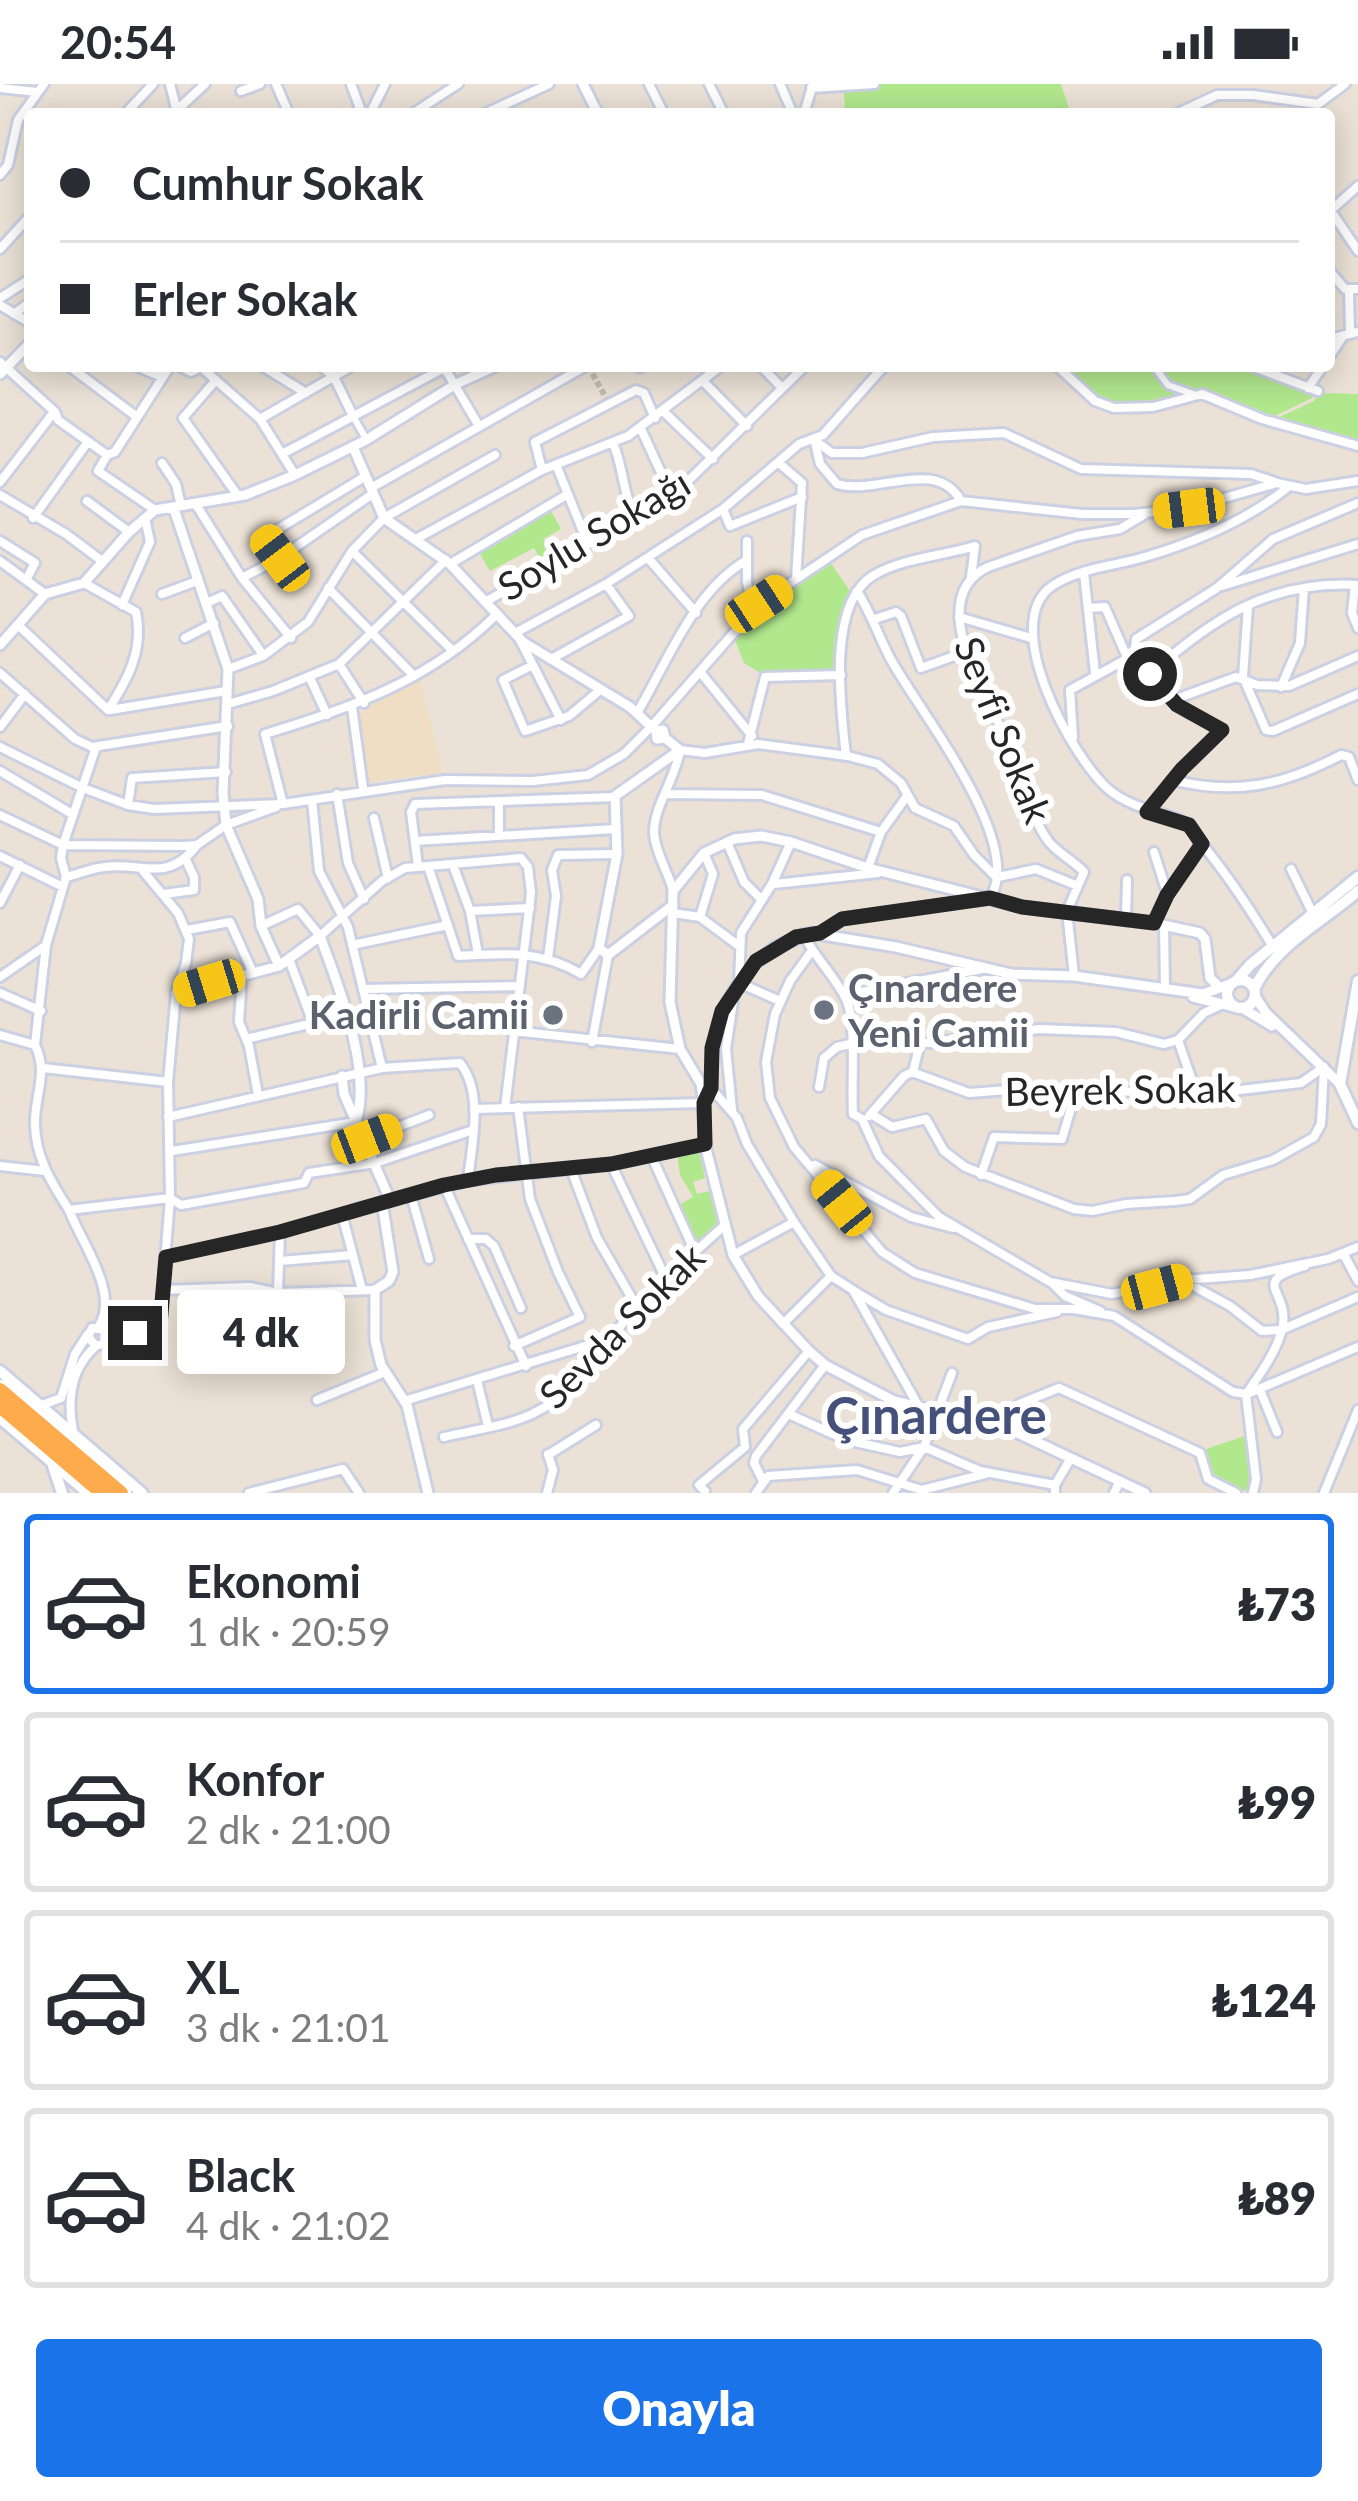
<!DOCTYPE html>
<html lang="tr">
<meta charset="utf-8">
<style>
body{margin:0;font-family:Lato,sans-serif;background:#f7f7f7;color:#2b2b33;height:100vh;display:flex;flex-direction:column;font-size:45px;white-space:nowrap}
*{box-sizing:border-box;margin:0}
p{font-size:39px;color:#7c7c81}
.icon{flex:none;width:66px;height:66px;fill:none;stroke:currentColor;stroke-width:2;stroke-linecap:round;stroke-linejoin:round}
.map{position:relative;height:1409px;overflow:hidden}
.panel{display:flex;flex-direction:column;background:#fff;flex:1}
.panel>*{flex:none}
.guide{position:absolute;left:24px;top:24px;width:1311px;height:264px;border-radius:12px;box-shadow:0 6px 30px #0003;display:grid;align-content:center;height:264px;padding:0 36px;background:#fff}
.end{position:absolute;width:54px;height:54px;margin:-27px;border:15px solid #262626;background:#fff;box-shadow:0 0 0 6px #fff}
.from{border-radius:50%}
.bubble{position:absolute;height:84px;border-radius:12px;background:#fff;box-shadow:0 6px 30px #0003;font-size:39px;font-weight:800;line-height:84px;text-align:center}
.car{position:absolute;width:36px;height:72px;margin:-36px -18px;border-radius:15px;box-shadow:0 0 9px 3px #0007;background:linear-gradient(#f5c518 24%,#345 0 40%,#f5c518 0 76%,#345 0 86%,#f5c518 0)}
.guide b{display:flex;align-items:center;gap:42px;height:114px;font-size:45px}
.guide b+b{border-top:3px solid #e1e1e2}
.guide i{width:30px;height:30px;background:#2b2b33}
ul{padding:21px 0 0;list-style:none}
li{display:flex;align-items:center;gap:36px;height:180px;margin:0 24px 18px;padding:0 12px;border:6px solid #e1e1e2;border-radius:12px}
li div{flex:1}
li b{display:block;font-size:45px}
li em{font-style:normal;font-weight:800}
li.active{border-color:#1a73e8}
li>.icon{width:108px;height:108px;stroke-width:1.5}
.primary-button{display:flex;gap:24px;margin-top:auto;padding:24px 36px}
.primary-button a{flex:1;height:138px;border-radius:12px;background:#1a73e8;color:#fff;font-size:48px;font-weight:800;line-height:138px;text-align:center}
.status{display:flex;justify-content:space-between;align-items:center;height:84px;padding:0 60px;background:#fff;direction:ltr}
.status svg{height:33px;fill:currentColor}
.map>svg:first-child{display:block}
</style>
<div class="status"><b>20:54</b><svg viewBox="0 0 49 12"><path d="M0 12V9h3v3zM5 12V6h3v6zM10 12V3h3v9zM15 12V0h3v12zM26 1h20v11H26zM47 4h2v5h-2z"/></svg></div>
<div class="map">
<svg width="1358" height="1409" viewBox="0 0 1358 1409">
<rect width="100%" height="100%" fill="#ebe1d6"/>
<path fill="#efdec3" d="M 419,594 L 443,689 L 366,698 L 358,630 Z"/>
<path fill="#b1e78d" d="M 877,0 L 1061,0 L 1071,30 L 845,30 L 844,7 L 874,4 Z
M 1060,282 L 1152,282 L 1165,302 L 1189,308 C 1125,329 1110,325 1060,282 Z
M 1157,282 L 1246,282 L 1316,307 L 1312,314 L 1271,334 L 1206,308 L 1170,299 Z
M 1319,309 L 1358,310 L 1358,358 L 1275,335 L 1314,317 Z
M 551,427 L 561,445 L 543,455 L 553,475 L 543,480 L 534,464 L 490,487 L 479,468 Z
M 830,478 L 852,510 L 839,543 L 834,585 L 759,588 L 744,579 L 735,556 L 761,521 Z
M 695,1066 L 699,1068 L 705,1094 L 693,1098 L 697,1110 L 709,1107 L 718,1140 L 697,1160 L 677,1122 L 693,1113 L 680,1091 L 677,1069 Z
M 1245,1352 L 1251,1395 L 1247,1406 L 1242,1407 L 1214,1390 L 1206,1365 Z"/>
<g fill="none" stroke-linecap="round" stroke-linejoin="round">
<path stroke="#c4bcb3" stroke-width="6" stroke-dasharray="6 3" stroke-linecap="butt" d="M 588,282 L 609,319"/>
<defs>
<path id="pedestrian" d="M 1154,282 L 1168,301 L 1193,310
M 353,332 L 366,355"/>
<path id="minor" d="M 170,0 L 177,28
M 276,0 L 289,30
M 351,0 L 362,30
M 649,0 L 664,30
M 709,0 L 724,30
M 780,0 L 793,30
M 0,4 L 37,8
M 811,4 L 874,0
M 241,7 L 260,0
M 177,26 L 205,0
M 125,30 L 153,0
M 370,30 L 385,0
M 412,30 L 458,0
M 484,30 L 549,0
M 804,30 L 812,3
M 1176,30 L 1217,11 L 1253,11 L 1318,20 L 1345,0
M 0,91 L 8,81 L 18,36 L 44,0
M 1330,127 L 1358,102
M 1331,127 L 1358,167
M 0,165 L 30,132
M 1329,186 L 1345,205 L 1358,205
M 1349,206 L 1350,250
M 0,214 L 30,195
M 0,221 L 30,239
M 14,230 L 30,218
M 1329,255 L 1358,248
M 1329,273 L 1341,255
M 0,278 L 55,328 L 58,336 L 107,371 L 115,368 L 170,282
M 69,282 L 137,333
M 136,282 L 162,293
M 179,282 L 191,288 L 203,282
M 262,282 L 306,309
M 321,282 L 334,293 L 353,332
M 761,282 L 782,304
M 1057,282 L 1095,317 L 1114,324 L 1153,323 L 1202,310 L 1262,335 L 1358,362
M 1251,282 L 1318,307
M 201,283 L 260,335 L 295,391
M 444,283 L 479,342
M 640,284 L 643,282
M 216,296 L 183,334 L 238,412
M 703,297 L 747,342
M 1308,304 L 1323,282
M 664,328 L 713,375
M 260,335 L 352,282
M 641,345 L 670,408
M 814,356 L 832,369 L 862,369 L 933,353 L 1004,349 L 1081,385 L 1251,390 L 1275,398
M 815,358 L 820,380 L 837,400 C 877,412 936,372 961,417
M 613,359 C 624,384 622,410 636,432
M 284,369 L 444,284
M 107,371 L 98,387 L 155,426
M 162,379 L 176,400 L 181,422
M 779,379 L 802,399 L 796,495
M 557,383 L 588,460
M 542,386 L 535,358 L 636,306 L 644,309 L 655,334
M 0,398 L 54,328
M 371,404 L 586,282
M 0,411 L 66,450 L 102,477
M 87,417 L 129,448
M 195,419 L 242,494 L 291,554
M 723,425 L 730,442 L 802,413
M 33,434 L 87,359
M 416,455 L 542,386 L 628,352 L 721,282
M 0,457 L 35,479 L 26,496
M 747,457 L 747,498 L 753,527
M 352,467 L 452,566
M 280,474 L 265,453 L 366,392
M 648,474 L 696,529
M 0,477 L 45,510
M 450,480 L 568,410
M 1084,489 L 1095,589
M 242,494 L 280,474 L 371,411
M 84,499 L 136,528 C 144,566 128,595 108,626
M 1355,501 L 1352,529 L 1358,544
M 1222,502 L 1358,460
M 328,504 L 414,592
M 162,510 L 197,497
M 485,518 L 588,460 L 688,397 L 805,282
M 207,519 L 222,512 L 263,571
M 122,521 L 150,458 L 145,434
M 1248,522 L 1243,593 L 1266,646 L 1273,647 L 1358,610
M 1088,524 L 1105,523 L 1127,573
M 959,533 L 1031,554
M 875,535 L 896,528 L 901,532 L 921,584 L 968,567
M 18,541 L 108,626
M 515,549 L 606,500 L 723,425 L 799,360 L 823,351 L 884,282
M 185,554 L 214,539
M 520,556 L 561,636
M 1134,571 L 1172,617 L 1222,647 L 1182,685 L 1147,728
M 553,574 L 629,532 L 606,500
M 339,580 L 364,619
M 531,582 L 503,596 L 525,647 L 569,632 L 599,607
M 228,585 L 263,572 L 308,538 L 352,467 L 384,434 L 495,371
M 0,589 L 75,655 L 92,663 L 228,642
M 701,589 L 752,652
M 1150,590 C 1213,534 1270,496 1358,501
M 310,594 L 327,631
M 1281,603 L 1300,559 L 1304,504
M 1173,616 L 1236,593 L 1257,601 L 1289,602 L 1358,572
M 228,620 L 273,607 L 339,580 L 446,476
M 352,623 L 363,704
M 110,626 L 226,607
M 637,629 C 667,579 694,506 747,476
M 0,643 L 25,610
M 1073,653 L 1070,606 L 1134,571 L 1136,555 L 1217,504 L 1273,455 L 1358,419
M 748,660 L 765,593 L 841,591
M 0,663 L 83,704 L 128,721 L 154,725 L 283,720 L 445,696 L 533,697 L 588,691 L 624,670 L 652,642 L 759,520 L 862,451 L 961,417 L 1082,430 L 1135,430 L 1189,424 L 1277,399 L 1306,405 L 1358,397
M 846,672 C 841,625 826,519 874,491 C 903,474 943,472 975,462 L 971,493
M 0,687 L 72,730
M 1172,696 C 1236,712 1284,701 1341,671 L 1349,673 L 1358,696
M 337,710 L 348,779 L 364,815
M 667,710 L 762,711 L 881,748
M 312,716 L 319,787 L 348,843 L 382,984
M 499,718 L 499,750
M 283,720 L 265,650 C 351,624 431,596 496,531
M 128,721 L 132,694 L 226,688
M 0,731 L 63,761 L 184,762 L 197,761 L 226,741 L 276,723
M 374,734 L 388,794
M 415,757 L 615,745
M 727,758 L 744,798 L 761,815
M 1154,768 L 1167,809
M 0,772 L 63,803
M 453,781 L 470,827 L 478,870
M 418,782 L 411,728 L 415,720 L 615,713
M 428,782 L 458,872 C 504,869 541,866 581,890 L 599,864
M 868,784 L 881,748 L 907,712
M 1291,785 L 1315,834
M 66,793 C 79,790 91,784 105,783 C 142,778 167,800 197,761
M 998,793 L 1036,785 L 1078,802
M 774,800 L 878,789
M 673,806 C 668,788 656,770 654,750 C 653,723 676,694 680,666 L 705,669 L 758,660 L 848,672 L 878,680 L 901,699 L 915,724 L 954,742 L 974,771 L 997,794
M 164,810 L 194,806 L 194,793 L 185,774
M 0,819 L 20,781
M 470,827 L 530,824
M 673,829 L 700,833 L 739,862
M 700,833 L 713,790 L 704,769
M 1126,835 L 1127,796
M 1154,839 L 1167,811 L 1202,760
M 1164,841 L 1165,905
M 261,842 L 298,825 L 320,852 L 382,797 L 405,784 L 521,774 L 528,783 L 531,809 L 505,1024
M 187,846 L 230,838 L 253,889
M 820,849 L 842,835 L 990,814 C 1026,758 918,626 890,574 C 878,551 871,529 857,507
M 803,850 C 815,874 835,892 846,915 C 857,938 851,1000 853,1030 L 862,1035 L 879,1072 L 939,1133 L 1050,1198 L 1112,1210 L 1183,1196 L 1250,1191 L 1328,1175 L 1358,1163
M 352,861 L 448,841
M 1273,863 C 1252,828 1231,796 1206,765 C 1201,759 1196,748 1190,742 C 1172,728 1135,728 1108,705 C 1072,673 998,540 1052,502 C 1081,483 1117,482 1148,472 C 1198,457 1246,437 1287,404
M 811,868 L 790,897 L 775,930 L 766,978 L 770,1014 L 794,1063 L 882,1168 L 915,1189 L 1035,1225 L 1074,1225 L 1114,1232 L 1233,1308 L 1246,1310
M 548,874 L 556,812 L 552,786 L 558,771 L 617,770
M 290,878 L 313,939
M 242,891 L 239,938 L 249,962 L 258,1011
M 1074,892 L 1067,827 L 1084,788 C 1074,777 1059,770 1049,758 C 1029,732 1024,693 1011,664 C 990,619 921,514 988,483 L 1077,452 L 1120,445 L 1145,430
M 0,893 L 45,862
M 363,905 L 518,902
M 0,909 L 41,927
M 845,911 L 982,885
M 780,917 L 739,899 L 741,849 L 772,800 L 791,758
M 513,947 L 680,965
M 0,951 L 35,961
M 246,955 L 346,931
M 1178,956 L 1197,1011
M 592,958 L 608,871
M 35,961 C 48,988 36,1008 35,1036 C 34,1071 51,1098 69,1126 L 170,1114 L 181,1121 L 304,1099 L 309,1089 L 375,1079 L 473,1046
M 35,961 L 46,861 L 66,793 L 61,774 L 63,761 L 96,663
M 43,984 L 168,998
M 913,988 L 920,959
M 819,1003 L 824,974 L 837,963 L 862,957 L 929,959 L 1040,945 L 1116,948 L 1164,960 L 1178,956 L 1204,929 L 1221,921
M 711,1004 L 737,1034 L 747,1060 L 794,1138 L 831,1192 L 853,1206 L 919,1323
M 474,1025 L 704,1019
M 732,1026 L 726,965 L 734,911
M 871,1030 L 892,1043 L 926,1035 L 944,1067 L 965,1083 L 1074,1125 L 1092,1127 L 1126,1120 L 1175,1117 L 1190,1115 L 1223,1091 L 1273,1076 L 1314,1053 L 1321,1040 L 1324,984
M 869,1032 L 904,992 L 912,988 L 969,1009 L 1035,1004 L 1074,1014 L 1115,1007 L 1197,1011 L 1301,999 L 1324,983
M 168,1033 L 382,984 L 460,979 C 484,1009 472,1060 468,1096
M 367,1055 L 429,1031
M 172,1067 L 356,1038
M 651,1071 L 695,1168
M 611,1080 L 667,1197
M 815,1081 L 911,1133 L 953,1144
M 0,1082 L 45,1087
M 571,1085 L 597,1154 L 637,1223
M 981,1091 L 994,1053 L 1062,1055 L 1074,1014
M 444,1101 L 526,1282
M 411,1111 L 429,1175
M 69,1126 C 81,1158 120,1209 99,1242
M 342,1130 L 362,1206
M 468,1155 L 486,1155 L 494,1162 L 521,1224
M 1343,1169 L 1358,1197
M 733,1171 L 794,1138
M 166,1173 L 280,1148 L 382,1118
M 280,1177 L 353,1171
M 1184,1197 L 1230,1222 L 1262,1247 L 1281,1246 L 1358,1213
M 1052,1199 L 1065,1212 L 1100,1227
M 164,1206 L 250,1203 L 278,1209 L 375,1206
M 854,1207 L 886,1226 L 968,1255 L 988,1243 L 1057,1228
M 278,1209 L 280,1148
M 783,1240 L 831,1192
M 107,1249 L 155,1247 L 160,1241 L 170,1114 L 168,998 L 176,909 L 186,879 L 189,855 L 178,829 L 143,787
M 104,1260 L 105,1246 L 92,1244 L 88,1253 L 96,1262 L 127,1250
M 514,1262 L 580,1233 L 558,1188 L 530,1115 L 518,1023
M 477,1296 L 488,1342
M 1260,1306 L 1277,1348
M 1246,1310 C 1259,1292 1280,1263 1283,1240 C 1288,1206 1249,1198 1305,1182
M 1246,1310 L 1256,1395 L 1253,1409
M 1247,1310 L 1358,1263
M 317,1316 L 385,1288
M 404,1317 L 608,1255
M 42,1321 L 61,1314 L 75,1270 L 88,1250
M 791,1331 L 846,1356 L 900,1368 L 924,1363 L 980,1387 L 1055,1401
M 1007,1344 L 1019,1320 L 1059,1304 L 1200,1369 L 1208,1395 L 1236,1409
M 73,1347 C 67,1316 71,1284 96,1262
M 444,1353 C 473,1346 508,1342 534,1329 C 576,1309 595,1270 624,1238 C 655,1204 690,1172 725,1141
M 548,1371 L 596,1341
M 763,1397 L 754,1379 L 756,1372 L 825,1281
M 705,1407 L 699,1401 L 745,1363 L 743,1345 L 809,1267
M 249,1409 L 343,1385 L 359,1409
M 547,1409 L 553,1386 L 548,1370
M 756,1409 L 768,1392 L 857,1386 L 922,1406 L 985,1390
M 893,1409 L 924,1363 L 952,1289
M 1055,1409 L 1055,1401 L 1071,1374
M 1114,1409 L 1120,1397
M 1324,1409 L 1358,1326"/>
<path id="tertiary" d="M 583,0 L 598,30
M 0,290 L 30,259
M 353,363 L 384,434 L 450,480 L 523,558 L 630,623 L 656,647
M 174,425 L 228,585 L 223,709 L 226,741 L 258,815 L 261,842 L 279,882
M 0,561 L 45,510 L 84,499 L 129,448 L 155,426 L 245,411 L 295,391 L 366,356 L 456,300 L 496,282
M 663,646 L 665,654 L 657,655 L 656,647 Z
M 665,654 L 680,666 L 615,712 L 617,770 L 599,864 L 608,871 L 673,821
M 176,909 L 279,882 L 320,852 C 339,904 372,984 356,1038
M 1255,912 L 1266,929 L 1340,1000
M 1193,913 L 1235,923
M 1242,924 L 1272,942
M 342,992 L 344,1010 L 390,1116
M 704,1019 L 701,1000 L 680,965 L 670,918 L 673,807 L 704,769 L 734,755 L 761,752 L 791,758 L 868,784 L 1022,823 L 1154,839 L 1200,849 L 1205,855 L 1210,894 L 1219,903
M 428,1409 L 407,1321 L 381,1281 L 375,1256 L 375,1206 L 389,1197 L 393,1188 L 382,1118 L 468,1096 L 611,1080 L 705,1060
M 1145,1409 L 1007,1344 L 894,1317 L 825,1281 L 809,1267 L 758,1212 L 733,1171 L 705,1061 L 704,1019 L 711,1004 L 712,964 L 722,927 L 747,886 L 775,863 L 811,849 L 896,863 L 1011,890 L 1074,892 L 1203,910 L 1230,900"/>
<path id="secondary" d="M1227 910a14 14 0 1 1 28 0a14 14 0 1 1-28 0Z
M 1237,896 L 1250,881 L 1358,793
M 1358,897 L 1340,1000 L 1358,1039
M 1254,905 C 1275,861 1323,838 1358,807
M 0,1287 L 142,1409
M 0,1334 L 88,1409
M 53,1382 L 62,1409"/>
<path id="trunk" d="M 0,1306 L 121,1409
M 0,1322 L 102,1409"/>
</defs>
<use href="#pedestrian" stroke="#cbd1e2" stroke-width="12"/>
<use href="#minor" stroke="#cbd1e2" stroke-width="14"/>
<use href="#tertiary" stroke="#cbd1e2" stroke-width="15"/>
<use href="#secondary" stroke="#cbd1e2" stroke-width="16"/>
<use href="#trunk" stroke="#fff" stroke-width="20"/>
<use href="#pedestrian" stroke="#fff" stroke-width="6"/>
<use href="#minor" stroke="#fff" stroke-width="8"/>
<use href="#tertiary" stroke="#fff" stroke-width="9"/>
<use href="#secondary" stroke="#fff" stroke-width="10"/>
<use href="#trunk" stroke="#fdab4c" stroke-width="14"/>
</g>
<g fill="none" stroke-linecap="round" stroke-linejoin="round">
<path stroke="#262626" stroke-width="15" d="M 135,1249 L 155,1247 L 160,1241 L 166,1173 L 280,1148 L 444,1101 L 496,1091 L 611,1080 L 705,1060 L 704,1019 L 711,1004 L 712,964 L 722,927 L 756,877 L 796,853 L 820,849 L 842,835 L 990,814 L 1022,823 L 1154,839 L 1167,811 L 1202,760 L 1189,741 L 1147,728 L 1182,685 L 1222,646 L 1177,621 L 1150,590"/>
</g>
<g fill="#6b7280" stroke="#fff" stroke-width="4.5">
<circle cx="824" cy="926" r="12"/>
<circle cx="553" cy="931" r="12"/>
</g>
<g text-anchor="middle" stroke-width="12" stroke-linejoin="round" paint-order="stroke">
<g font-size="39" fill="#262626" stroke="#fff">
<text transform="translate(594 451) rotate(-31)" y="14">Soylu Sokağı</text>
<text transform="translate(1003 646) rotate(68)" y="14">Seyfi Sokak</text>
<text transform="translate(1120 1006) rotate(-1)" y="14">Beyrek Sokak</text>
<text transform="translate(622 1242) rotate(-45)" y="14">Sevda Sokak</text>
</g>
<g font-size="39" font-weight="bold" fill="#5b616d" stroke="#fff" text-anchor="start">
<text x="848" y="918">Çınardere<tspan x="848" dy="45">Yeni Camii</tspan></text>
<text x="529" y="945" text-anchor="end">Kadirli Camii</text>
</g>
<g font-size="51" font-weight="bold" fill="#44517a" stroke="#fff">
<text x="936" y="1350">Çınardere</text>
</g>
</g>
</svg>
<i class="end from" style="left:1150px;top:590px"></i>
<i class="end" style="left:135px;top:1249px"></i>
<div class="bubble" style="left:177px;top:1206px;width:168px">4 dk</div>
<i class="car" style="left:1189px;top:424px;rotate:263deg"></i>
<i class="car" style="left:280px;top:474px;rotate:323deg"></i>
<i class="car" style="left:759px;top:520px;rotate:57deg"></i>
<i class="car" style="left:209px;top:899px;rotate:253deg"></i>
<i class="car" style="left:367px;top:1055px;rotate:69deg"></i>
<i class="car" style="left:842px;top:1119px;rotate:321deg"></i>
<i class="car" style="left:1157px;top:1203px;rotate:75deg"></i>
<div class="guide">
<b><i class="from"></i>Cumhur Sokak</b>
<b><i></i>Erler Sokak</b>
</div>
</div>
<section class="panel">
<ul>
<li class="active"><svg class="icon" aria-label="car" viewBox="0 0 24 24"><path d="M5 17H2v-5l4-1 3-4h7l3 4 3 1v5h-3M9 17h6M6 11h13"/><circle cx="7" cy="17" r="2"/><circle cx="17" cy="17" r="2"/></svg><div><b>Ekonomi</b><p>1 dk · 20:59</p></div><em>₺73</em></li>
<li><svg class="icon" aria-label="car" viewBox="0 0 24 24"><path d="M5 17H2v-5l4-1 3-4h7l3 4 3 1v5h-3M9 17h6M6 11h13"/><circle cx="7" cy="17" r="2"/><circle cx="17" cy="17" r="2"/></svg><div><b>Konfor</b><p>2 dk · 21:00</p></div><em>₺99</em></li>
<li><svg class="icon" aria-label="car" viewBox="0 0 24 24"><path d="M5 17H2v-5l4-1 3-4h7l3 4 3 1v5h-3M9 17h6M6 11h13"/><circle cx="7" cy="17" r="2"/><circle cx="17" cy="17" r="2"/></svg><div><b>XL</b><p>3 dk · 21:01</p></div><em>₺124</em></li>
<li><svg class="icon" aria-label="car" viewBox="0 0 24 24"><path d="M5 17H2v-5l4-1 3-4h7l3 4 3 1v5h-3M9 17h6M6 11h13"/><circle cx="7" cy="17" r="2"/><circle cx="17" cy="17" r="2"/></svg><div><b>Black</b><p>4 dk · 21:02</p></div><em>₺89</em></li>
</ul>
<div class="primary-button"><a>Onayla</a></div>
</section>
